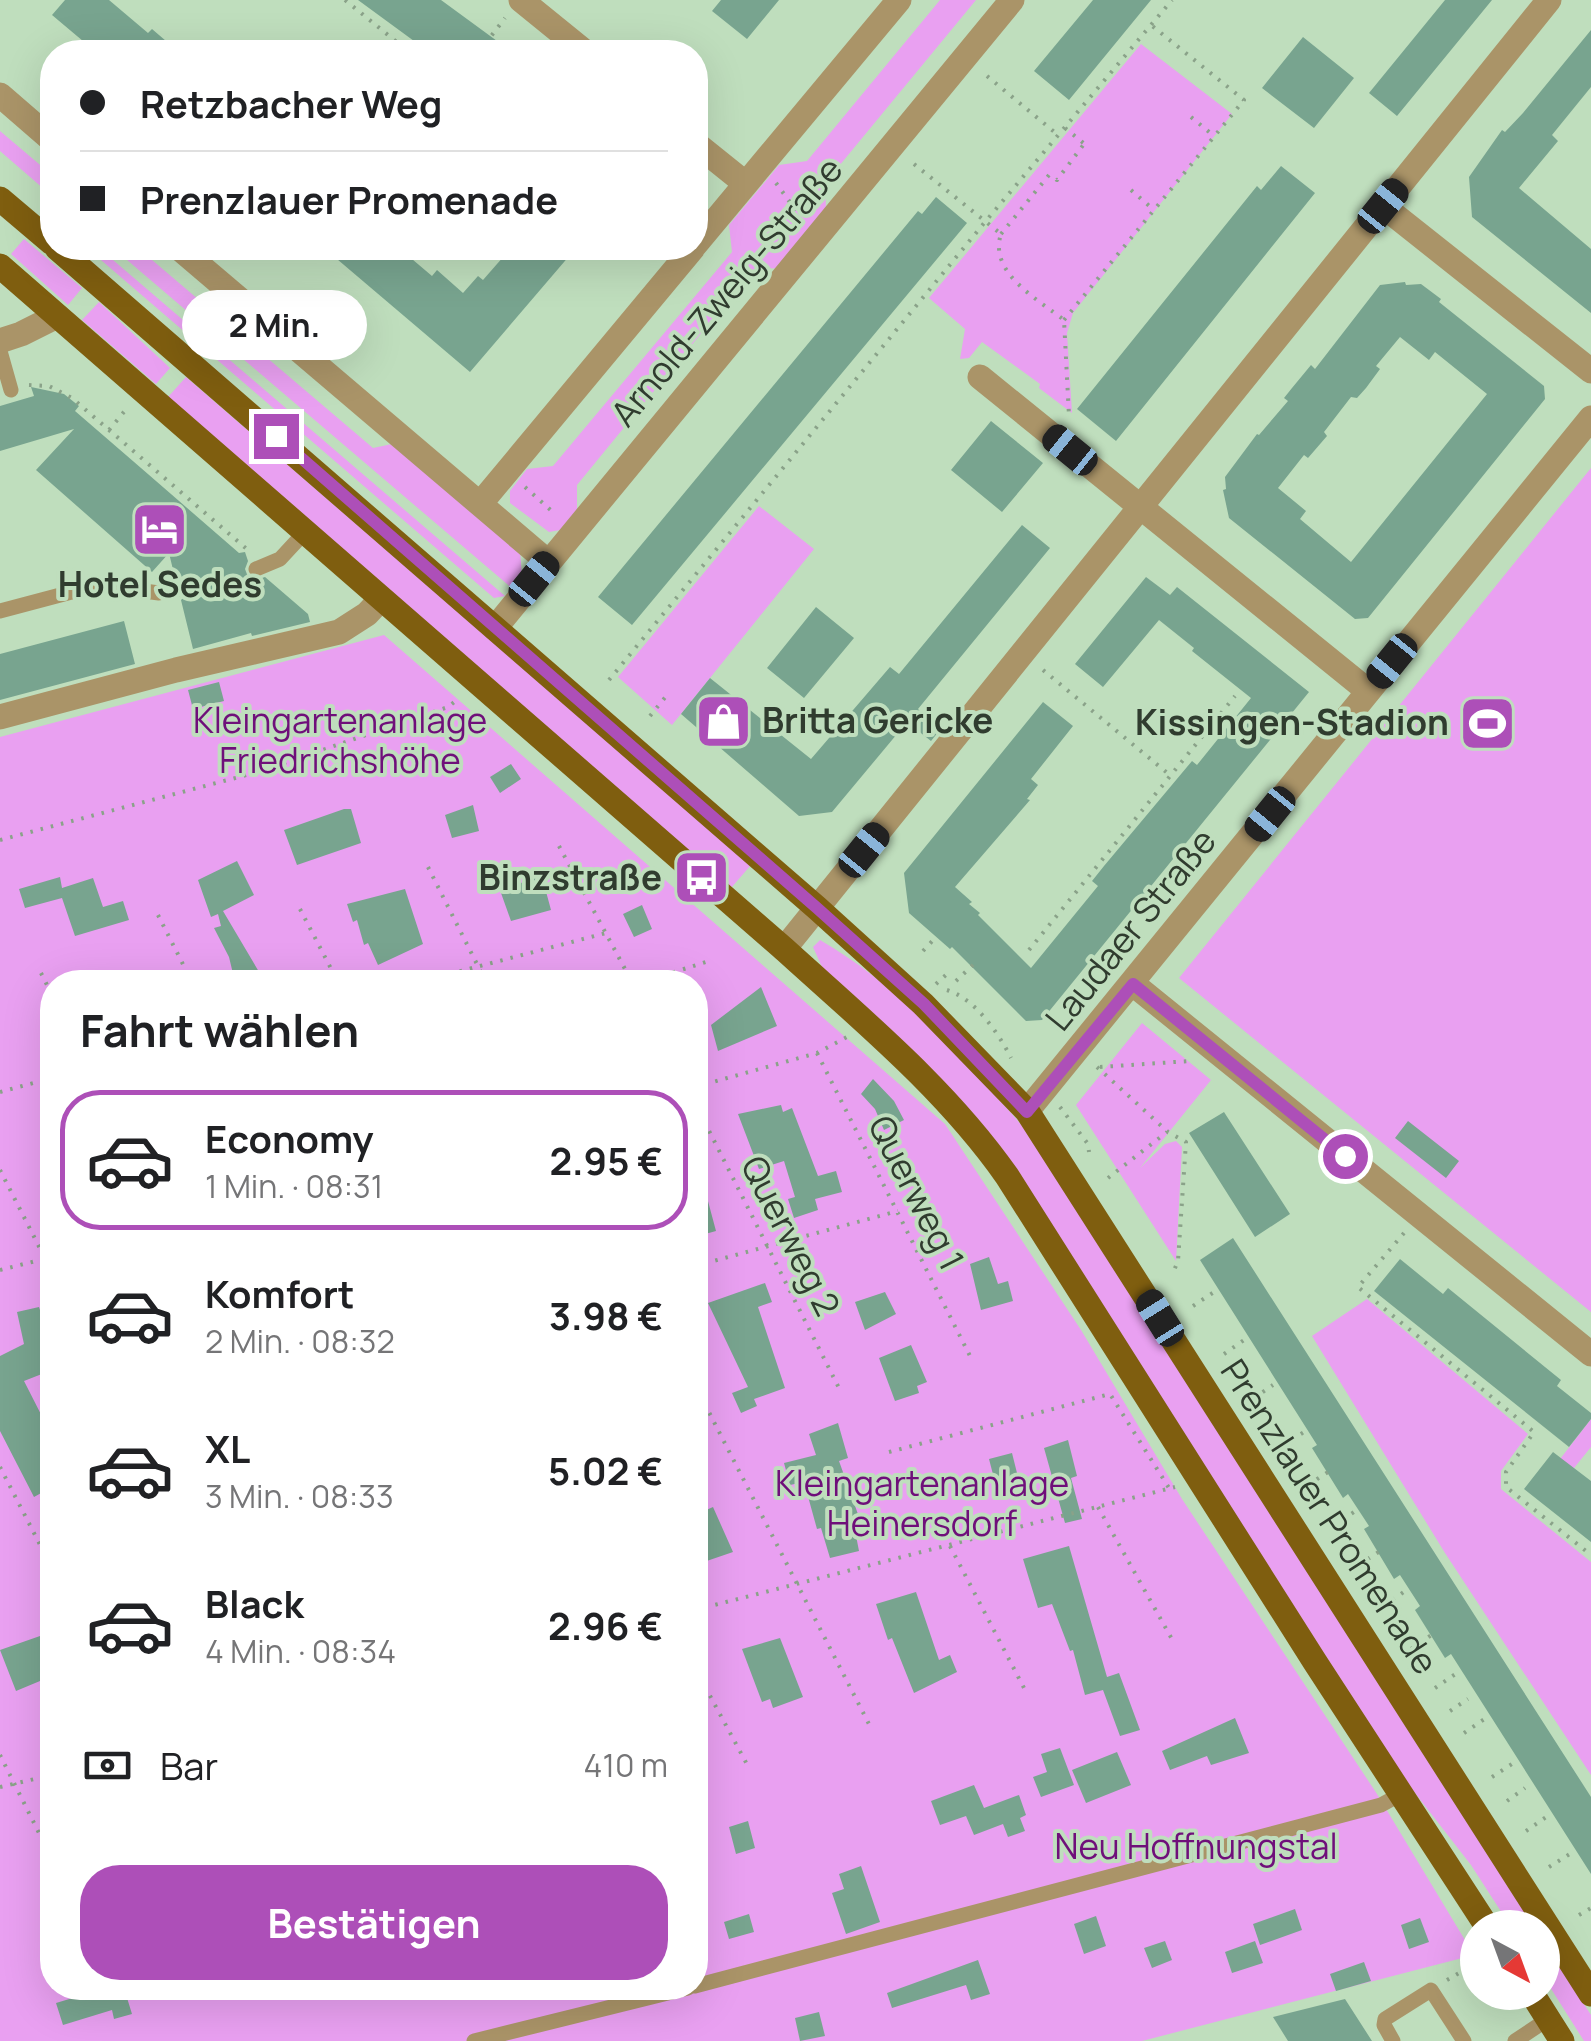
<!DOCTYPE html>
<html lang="de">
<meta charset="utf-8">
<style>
body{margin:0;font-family:Manrope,sans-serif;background:#f2f2f2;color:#202124;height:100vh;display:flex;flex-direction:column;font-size:38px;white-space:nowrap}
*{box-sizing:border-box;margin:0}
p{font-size:32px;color:#757577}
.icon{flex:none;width:55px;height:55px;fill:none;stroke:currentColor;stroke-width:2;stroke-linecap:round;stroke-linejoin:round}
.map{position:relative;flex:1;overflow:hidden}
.sheet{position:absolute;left:40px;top:970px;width:668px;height:1030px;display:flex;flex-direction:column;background:#fff;border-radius:40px;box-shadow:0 10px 40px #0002}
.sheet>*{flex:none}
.hud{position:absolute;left:40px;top:40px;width:668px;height:220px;border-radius:40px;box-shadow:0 10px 40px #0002;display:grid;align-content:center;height:220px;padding:0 40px;background:#fff}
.needle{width:65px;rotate:139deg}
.tools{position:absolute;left:1460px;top:1910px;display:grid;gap:20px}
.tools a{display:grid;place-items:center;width:100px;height:100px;border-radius:50%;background:#fff;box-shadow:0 10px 40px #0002;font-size:50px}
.end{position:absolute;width:45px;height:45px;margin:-22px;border:12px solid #ad4fb8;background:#fff;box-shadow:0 0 0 5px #fff}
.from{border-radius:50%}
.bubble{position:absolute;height:70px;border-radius:35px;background:#fff;box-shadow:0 10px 40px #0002;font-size:32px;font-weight:700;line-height:70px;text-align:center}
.car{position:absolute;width:30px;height:60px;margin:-30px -15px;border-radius:12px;box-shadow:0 0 8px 2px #0007;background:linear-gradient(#222 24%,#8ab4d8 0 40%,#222 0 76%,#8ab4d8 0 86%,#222 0)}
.hud b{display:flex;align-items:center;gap:35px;height:95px;font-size:38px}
.hud b+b{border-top:2px solid #e0e0e0}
.hud i{width:25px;height:25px;background:#202124}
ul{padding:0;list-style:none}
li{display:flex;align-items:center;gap:30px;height:140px;margin:0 20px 15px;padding:0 20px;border:5px solid transparent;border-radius:40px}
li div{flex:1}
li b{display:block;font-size:38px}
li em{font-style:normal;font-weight:700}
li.active{border-color:#ad4fb8}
li>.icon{width:90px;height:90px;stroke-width:1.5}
h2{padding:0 40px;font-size:45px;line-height:120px}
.pay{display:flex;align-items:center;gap:25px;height:110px;padding:0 40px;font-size:38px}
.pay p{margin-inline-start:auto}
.cta{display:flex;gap:20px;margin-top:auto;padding:20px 40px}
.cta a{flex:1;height:115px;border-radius:40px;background:#ad4fb8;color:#fff;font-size:40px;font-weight:700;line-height:115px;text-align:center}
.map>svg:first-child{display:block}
</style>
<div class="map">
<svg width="1591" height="2041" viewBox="0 0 1591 2041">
<rect width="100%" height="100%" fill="#bfdebd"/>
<path fill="#e9a0f1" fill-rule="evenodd" d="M 940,0 L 976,0 L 825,183 L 826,210 L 777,268 L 753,270 L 577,485 L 577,510 L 560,530 L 549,532 L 510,503 L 510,491 L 527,469 L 553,466 L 732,252 L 729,225 L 779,165 L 807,161 Z
M 1141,44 L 1232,114 L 1073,313 L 1067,333 L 1072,413 L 1039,388 L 1040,384 L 982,342 L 969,358 L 960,359 L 965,329 L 929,298 Z
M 0,131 L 52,175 L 52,196 L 0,151 Z
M 24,239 L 82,288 L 68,305 L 11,254 Z
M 87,248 L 99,248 L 505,596 L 494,598 Z
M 113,248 L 138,248 L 373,448 L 397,443 L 520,551 L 522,576 L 514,590 Z
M 99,302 L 170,368 L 156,384 L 82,320 Z
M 186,377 L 751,865 L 731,888 L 168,397 Z
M 1591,468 L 1591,1312 L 1179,978 Z
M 759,506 L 814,549 L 672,725 L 618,677 Z
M 384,635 L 945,1124 L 1081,1330 L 1182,1499 L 1377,1794 L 1474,1955 L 1142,2041 L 0,2041 L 0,737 ZM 52,982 L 695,982 L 695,1988 L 52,1988 Z
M 820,940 C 900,986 965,1060 1025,1129 L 1535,1927 L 1511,1927 L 1471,1865 L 1408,1784 L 995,1143 L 822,967 L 813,947 Z
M 1142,1023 L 1211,1080 L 1140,1168 L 1165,1144 L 1176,1141 L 1182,1147 L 1176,1261 L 1076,1105 Z
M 1367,1299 L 1528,1434 L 1501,1471 L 1501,1489 L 1591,1562 L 1591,1775 L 1445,1553 L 1312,1336 Z
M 1591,1419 L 1591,1447 L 1570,1473 L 1557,1463 Z
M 1542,1939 L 1591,2015 L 1591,2041 L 1584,2041 L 1543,1976 Z"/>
<path fill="#78a48f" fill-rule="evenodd" d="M 65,0 L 109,0 L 148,33 L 152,29 L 166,41 L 162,45 L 170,52 L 96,52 L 52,15 Z
M 358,0 L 441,0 L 512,52 L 429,52 Z
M 721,0 L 779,0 L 747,39 L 712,11 Z
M 1093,0 L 1151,0 L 1069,100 L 1034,71 Z
M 1445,0 L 1492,0 L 1397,116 L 1369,93 Z
M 1591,30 L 1591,87 L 1552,135 L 1558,141 L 1519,188 L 1591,249 L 1591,313 L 1472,217 L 1469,177 L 1502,130 L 1505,132 L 1523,113 Z
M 1303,37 L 1354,78 L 1314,128 L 1262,88 Z
M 1281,166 L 1315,193 L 1116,441 L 1077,409 L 1257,186 L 1261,190 Z
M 936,197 L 967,223 L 632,625 L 598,597 L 918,211 L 922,214 Z
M 324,248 L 399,248 L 432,276 L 437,270 L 463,293 L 478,276 L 483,280 L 511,248 L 576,248 L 470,372 Z
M 1405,282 L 1406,285 L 1421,284 L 1441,299 L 1439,302 L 1544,386 L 1545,399 L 1368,618 L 1355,619 L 1229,518 L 1223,490 L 1226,489 L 1225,477 L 1257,434 L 1259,435 L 1288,401 L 1284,398 L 1292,388 L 1311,365 L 1315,369 L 1380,285 ZM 1400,337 L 1429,360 L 1435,352 L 1487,394 L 1351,562 L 1300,519 L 1306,511 L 1278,488 L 1304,455 L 1308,458 L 1327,436 L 1324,432 L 1351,397 L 1357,398 L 1366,388 L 1380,369 L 1376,366 Z
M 31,387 L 64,394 L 79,406 L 75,411 L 141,468 L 239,553 L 245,552 L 248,561 L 245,569 L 248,577 L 256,580 L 265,577 L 308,614 L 310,622 L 252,636 L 251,633 L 193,649 L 181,600 L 188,593 L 189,586 L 182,579 L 175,578 L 169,553 L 152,572 L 36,470 L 74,429 L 0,451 L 0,406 L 34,396 Z
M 991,421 L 1043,463 L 1002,512 L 951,470 Z
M 1022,525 L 1050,548 L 918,709 L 939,731 L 931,741 L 907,722 L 832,812 L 799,816 L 681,714 L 710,678 L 811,759 L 890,667 L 899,674 Z
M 1146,577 L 1170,595 L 1177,587 L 1309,692 L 1042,1020 L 1026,1021 L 952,947 L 950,949 L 909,913 L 904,873 L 1043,702 L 1073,726 L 1031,779 L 1038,785 L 1027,799 L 1030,800 L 955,887 L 972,902 L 969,904 L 980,913 L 978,915 L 1031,968 L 1098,886 L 1092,881 L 1104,866 L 1192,761 L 1197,765 L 1251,698 L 1192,651 L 1194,648 L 1159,620 L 1103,687 L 1075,664 Z
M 816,607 L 854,638 L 804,698 L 767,668 Z
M 124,621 L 135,664 L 0,700 L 0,654 Z
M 219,682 L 224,701 L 193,709 L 188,690 Z
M 511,764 L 521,779 L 500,793 L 490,777 Z
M 473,805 L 479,831 L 452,838 L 445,815 Z
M 344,809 L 351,809 L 361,843 L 297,865 L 284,830 Z
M 237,861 L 254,895 L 223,911 L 265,982 L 235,982 L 229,957 L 214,928 L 221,926 L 218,914 L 211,917 L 198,880 Z
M 541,873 L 551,910 L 511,921 L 501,893 Z
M 60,877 L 62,888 L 93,878 L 103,907 L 123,901 L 129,920 L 75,936 L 62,898 L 25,908 L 19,889 Z
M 405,889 L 423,944 L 378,965 L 368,943 L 364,945 L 357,920 L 353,922 L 347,904 Z
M 642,905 L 652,929 L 634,937 L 623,914 Z
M 761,987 L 777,1026 L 718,1051 L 711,1025 Z
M 873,1079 L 894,1101 L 904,1120 L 884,1130 L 875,1109 L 861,1094 Z
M 781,1105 L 783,1112 L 792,1108 L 818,1176 L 836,1171 L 842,1192 L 815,1199 L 818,1210 L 794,1218 L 788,1199 L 795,1197 L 784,1161 L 759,1169 L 738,1114 Z
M 1224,1112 L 1290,1214 L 1255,1237 L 1189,1133 Z
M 1408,1121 L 1459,1161 L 1446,1178 L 1395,1138 Z
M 701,1175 L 716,1231 L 698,1236 L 695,1176 Z
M 1233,1238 L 1591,1797 L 1591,1874 L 1451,1654 L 1445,1658 L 1415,1610 L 1420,1606 L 1400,1575 L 1394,1579 L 1364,1529 L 1369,1526 L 1348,1494 L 1343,1498 L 1312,1448 L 1317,1445 L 1200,1260 Z
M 989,1257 L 998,1284 L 1008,1281 L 1013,1301 L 981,1310 L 970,1264 Z
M 1400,1259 L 1443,1294 L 1448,1288 L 1561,1380 L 1557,1386 L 1591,1413 L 1591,1419 L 1569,1447 L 1374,1291 Z
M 765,1283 L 772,1302 L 758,1307 L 785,1388 L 754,1399 L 757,1406 L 741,1413 L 732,1393 L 748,1387 L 708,1303 Z
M 885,1292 L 896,1314 L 865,1330 L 855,1302 Z
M 39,1307 L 52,1346 L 52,1370 L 24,1381 L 52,1436 L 52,1487 L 34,1497 L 0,1431 L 0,1356 L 24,1344 L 17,1312 Z
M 911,1345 L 927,1382 L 917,1386 L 919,1393 L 895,1401 L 879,1358 Z
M 838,1423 L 848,1458 L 839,1461 L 859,1517 L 853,1520 L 859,1551 L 830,1558 L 821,1528 L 817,1529 L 804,1482 L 790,1485 L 784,1463 L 816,1455 L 809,1434 Z
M 1068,1440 L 1077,1476 L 1071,1478 L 1082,1519 L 1065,1523 L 1044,1448 Z
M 1553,1452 L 1591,1481 L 1591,1542 L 1524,1489 Z
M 1012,1453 L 1017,1473 L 1014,1474 L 1016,1487 L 997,1490 L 989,1459 Z
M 713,1507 L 733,1552 L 695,1565 L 695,1515 Z
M 1069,1546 L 1107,1677 L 1119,1673 L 1140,1730 L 1120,1736 L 1103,1690 L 1085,1695 L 1073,1650 L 1070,1651 L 1052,1604 L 1038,1608 L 1023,1559 Z
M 916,1592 L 939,1660 L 950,1655 L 957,1672 L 914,1693 L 892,1638 L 888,1640 L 876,1604 Z
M 40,1636 L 47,1657 L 52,1654 L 52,1676 L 16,1691 L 0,1650 Z
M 780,1638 L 803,1697 L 773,1708 L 770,1699 L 762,1702 L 742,1649 Z
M 1235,1718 L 1249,1753 L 1211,1765 L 1207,1756 L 1170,1770 L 1162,1751 Z
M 1060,1748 L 1074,1785 L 1041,1797 L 1033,1777 L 1047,1772 L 1041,1754 Z
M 1117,1752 L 1131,1785 L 1086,1803 L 1072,1770 Z
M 974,1785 L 984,1808 L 1019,1795 L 1026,1815 L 1020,1818 L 1025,1831 L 1008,1837 L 1003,1824 L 974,1835 L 966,1816 L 940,1825 L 931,1801 Z
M 748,1821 L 755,1848 L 736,1854 L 729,1827 Z
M 861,1866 L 880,1922 L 846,1934 L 832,1893 L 844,1889 L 839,1874 Z
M 1295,1909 L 1302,1930 L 1260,1945 L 1253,1924 Z
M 749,1914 L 754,1932 L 729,1939 L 724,1922 Z
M 1096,1916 L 1106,1946 L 1084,1954 L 1074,1924 Z
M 1420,1918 L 1429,1942 L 1409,1949 L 1401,1925 Z
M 1165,1941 L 1172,1960 L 1152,1968 L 1144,1948 Z
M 1255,1941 L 1263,1963 L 1232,1973 L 1225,1952 Z
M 978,1960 L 990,1994 L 971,2000 L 966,1985 L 892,2008 L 887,1993 Z
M 1364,1962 L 1371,1981 L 1336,1991 L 1330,1974 Z
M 106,1988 L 124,1988 L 132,2014 L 114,2019 L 112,2010 L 63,2025 L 56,2003 Z
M 1345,1999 L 1372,2041 L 1288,2041 L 1273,2017 Z
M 819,2012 L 825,2036 L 800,2041 L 795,2018 Z"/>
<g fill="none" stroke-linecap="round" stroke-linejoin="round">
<path stroke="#8aa289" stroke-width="4" stroke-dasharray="2.5 8" stroke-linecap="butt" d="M 345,0 L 409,52
M 479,52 L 505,18
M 987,76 L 1058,135
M 1191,117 L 1214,136
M 1065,128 L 1087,146
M 914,164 L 1001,234 C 988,273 1039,300 1064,320 L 1069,416
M 776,183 L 800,216
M 1131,190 L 1154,210
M 1001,234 L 1049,175 L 1057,180 L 1084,144
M 1064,320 L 1244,100 L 1151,25
M 205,332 L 221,312
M 29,385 L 49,386 L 72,398 L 249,551
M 109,430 L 128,407
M 525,487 L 555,514
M 1043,670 L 1171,776
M 609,680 L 985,222 L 1172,0
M 650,716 L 667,695
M 0,840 L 258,772 L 448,707 L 458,699
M 559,846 L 632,982
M 428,867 L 486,982
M 300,909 L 338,982
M 158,915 L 192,982
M 1029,950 L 1235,696
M 923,951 L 936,937
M 41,973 L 52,995
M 956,981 L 974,964
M 419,982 L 606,933
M 643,982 L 712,960
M 936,984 L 948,973
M 947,990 C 975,999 998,1032 1011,1058
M 817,1053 L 970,1356
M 1097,1067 L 1168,1132 L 1186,1142 L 1178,1261 L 1172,1275
M 1100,1067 L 1190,1061
M 695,1087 L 817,1053 L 847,1037
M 0,1092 L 52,1078
M 695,1103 L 841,1392
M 1060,1107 L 1088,1144 L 1089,1152
M 0,1170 L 52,1272
M 1108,1178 L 1167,1132
M 1404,1233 L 1358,1287 L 1534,1432 L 1506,1472 L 1506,1487 L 1591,1555
M 695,1266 L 898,1211
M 0,1270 L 52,1257
M 1193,1306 L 1214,1292
M 1224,1354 L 1244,1340
M 695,1385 L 871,1728
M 1254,1398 L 1273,1385
M 1283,1445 L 1304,1432
M 889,1452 L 1110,1394 L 1169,1488
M 0,1467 L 52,1568
M 1308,1485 L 1328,1472
M 1098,1507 L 1173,1641
M 1334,1525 L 1354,1512
M 950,1546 L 1024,1688
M 1359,1565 L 1380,1551
M 1384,1606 L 1405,1591
M 695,1610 L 1175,1487
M 1411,1649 L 1433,1634
M 695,1668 L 749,1768
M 1435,1688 L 1457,1673
M 1450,1711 L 1468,1699
M 1464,1733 L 1486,1718
M 0,1755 L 52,1859
M 1492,1777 L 1515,1762
M 0,1787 L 52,1775
M 1507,1801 L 1525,1788
M 1526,1831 L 1549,1815
M 1549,1867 L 1573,1852
M 1579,1915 L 1591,1908
M 1447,1980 L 1478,1962"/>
<path stroke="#aa9468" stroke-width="15" d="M 0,351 L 11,390
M 256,569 L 280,559 L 305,532
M 0,611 L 98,585 L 159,593 L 178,589
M 695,1986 L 1381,1805 L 1401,1794
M 474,2041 L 688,1988
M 1393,2041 L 1384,2025 L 1385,2019 L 1431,1990 L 1464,2041
M 1515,2041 L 1548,2019"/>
<path stroke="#aa9468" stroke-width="25" d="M 521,0 L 585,52
M 0,95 L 52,140
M 695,143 L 746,184
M 1383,206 L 1591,371
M 695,245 L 899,0
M 179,248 L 548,562
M 980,377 L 1368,691
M 480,504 L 693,248
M 495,628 L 1012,0
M 0,717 L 176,670 L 339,632 L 367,614 L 381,599
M 784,949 L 1549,0
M 1133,984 L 1591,1354
M 1027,1111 L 1591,418"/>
<path stroke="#aa9468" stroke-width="25" d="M 0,341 L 21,334 L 57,316"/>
<path stroke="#7f5e0f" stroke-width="25" d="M 0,199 L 52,243
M 57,248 L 817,908 L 923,1004 L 1027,1111 L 1591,1994
M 0,266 L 784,949 C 862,1020 946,1089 1007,1176 L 1315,1662 L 1488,1928
M 1531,1992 L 1562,2041"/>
</g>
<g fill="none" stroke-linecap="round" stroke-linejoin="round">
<path stroke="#ad4fb8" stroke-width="12" d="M 276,436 L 817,908 L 924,1004 L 1027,1112 L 1133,984 L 1345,1156"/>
</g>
<defs>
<symbol id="hotel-square" viewBox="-11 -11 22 22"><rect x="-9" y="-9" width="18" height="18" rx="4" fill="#ad4fb8" stroke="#bfdebd"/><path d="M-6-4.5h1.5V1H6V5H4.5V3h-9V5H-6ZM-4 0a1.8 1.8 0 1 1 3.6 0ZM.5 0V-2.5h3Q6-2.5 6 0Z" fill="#fff"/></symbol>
<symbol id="shop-square" viewBox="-11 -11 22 22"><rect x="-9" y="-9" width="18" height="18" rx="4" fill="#ad4fb8" stroke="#bfdebd"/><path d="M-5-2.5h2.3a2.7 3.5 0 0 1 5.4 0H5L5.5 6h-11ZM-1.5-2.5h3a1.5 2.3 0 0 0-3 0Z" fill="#fff"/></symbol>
<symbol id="stadium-square" viewBox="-11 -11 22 22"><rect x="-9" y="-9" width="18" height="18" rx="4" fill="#ad4fb8" stroke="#bfdebd"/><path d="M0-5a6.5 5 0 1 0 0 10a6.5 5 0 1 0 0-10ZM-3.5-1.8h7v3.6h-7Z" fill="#fff"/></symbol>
<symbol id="bus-square" viewBox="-11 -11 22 22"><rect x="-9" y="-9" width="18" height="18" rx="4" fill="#ad4fb8" stroke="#bfdebd"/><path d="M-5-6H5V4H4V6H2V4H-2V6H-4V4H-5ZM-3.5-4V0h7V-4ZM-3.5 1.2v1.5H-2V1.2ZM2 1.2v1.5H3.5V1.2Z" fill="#fff"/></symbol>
</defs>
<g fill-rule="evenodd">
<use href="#hotel-square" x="128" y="498" width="63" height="63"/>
<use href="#shop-square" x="692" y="690" width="63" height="63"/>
<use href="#stadium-square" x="1456" y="692" width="63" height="63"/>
<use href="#bus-square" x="670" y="846" width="63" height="63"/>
</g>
<g text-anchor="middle" stroke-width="8" stroke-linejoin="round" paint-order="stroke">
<g font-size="35" fill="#303c2f" stroke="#bfdebd">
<text transform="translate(727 292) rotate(-50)" y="12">Arnold-Zweig-Straße</text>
<text transform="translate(1131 930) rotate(-51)" y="12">Laudaer Straße</text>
<text transform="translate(916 1193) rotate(63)" y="12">Querweg 1</text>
<text transform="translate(790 1236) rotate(63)" y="12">Querweg 2</text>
<text transform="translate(1329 1517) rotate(57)" y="12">Prenzlauer Promenade</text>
</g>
<g font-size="35" font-weight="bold" fill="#303c2f" stroke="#bfdebd" text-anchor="end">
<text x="160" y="597" text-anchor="middle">Hotel Sedes</text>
<text x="762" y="733" text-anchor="start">Britta Gericke</text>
<text x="1449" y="735">Kissingen-Stadion</text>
<text x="662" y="890">Binzstraße</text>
</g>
<g font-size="35" fill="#6f0f7a" stroke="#bfdebd">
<text x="340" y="733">Kleingartenanlage<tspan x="340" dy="40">Friedrichshöhe</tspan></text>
<text x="922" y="1496">Kleingartenanlage<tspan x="922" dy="40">Heinersdorf</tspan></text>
<text x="1196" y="1859">Neu Hoffnungstal</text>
</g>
</g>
</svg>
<div class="tools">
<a><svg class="needle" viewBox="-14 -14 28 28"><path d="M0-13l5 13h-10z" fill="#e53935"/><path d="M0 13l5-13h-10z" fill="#757577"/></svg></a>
</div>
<i class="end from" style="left:1345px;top:1156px"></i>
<i class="end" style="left:276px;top:436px"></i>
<div class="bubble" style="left:182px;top:290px;width:185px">2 Min.</div>
<i class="car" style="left:1383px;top:206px;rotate:39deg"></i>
<i class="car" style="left:1070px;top:450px;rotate:309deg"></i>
<i class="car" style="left:534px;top:579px;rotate:39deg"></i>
<i class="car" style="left:1392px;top:661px;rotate:219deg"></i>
<i class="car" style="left:1270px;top:814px;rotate:219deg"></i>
<i class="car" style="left:864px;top:850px;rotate:39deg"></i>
<i class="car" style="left:1160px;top:1318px;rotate:328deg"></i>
<div class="hud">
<b><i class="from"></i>Retzbacher Weg</b>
<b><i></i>Prenzlauer Promenade</b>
</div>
<section class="sheet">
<h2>Fahrt wählen</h2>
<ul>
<li class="active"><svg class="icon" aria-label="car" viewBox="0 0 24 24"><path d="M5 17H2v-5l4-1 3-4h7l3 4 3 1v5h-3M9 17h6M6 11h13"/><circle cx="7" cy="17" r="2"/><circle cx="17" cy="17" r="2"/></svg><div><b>Economy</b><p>1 Min. · 08:31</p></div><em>2.95 €</em></li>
<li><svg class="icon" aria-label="car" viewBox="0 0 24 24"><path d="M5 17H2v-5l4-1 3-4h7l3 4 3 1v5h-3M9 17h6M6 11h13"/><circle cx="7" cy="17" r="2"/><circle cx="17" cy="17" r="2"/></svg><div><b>Komfort</b><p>2 Min. · 08:32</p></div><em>3.98 €</em></li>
<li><svg class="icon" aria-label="car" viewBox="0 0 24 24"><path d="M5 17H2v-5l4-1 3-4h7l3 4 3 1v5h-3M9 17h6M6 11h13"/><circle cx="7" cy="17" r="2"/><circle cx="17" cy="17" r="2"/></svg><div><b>XL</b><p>3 Min. · 08:33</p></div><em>5.02 €</em></li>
<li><svg class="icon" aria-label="car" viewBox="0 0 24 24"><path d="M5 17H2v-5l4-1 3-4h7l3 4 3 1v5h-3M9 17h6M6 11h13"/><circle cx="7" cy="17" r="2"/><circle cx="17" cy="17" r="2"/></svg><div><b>Black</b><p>4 Min. · 08:34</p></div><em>2.96 €</em></li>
</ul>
<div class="pay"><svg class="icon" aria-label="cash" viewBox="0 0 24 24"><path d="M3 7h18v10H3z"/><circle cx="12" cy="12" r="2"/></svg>Bar<p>410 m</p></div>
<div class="cta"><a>Bestätigen</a></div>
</section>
</div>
